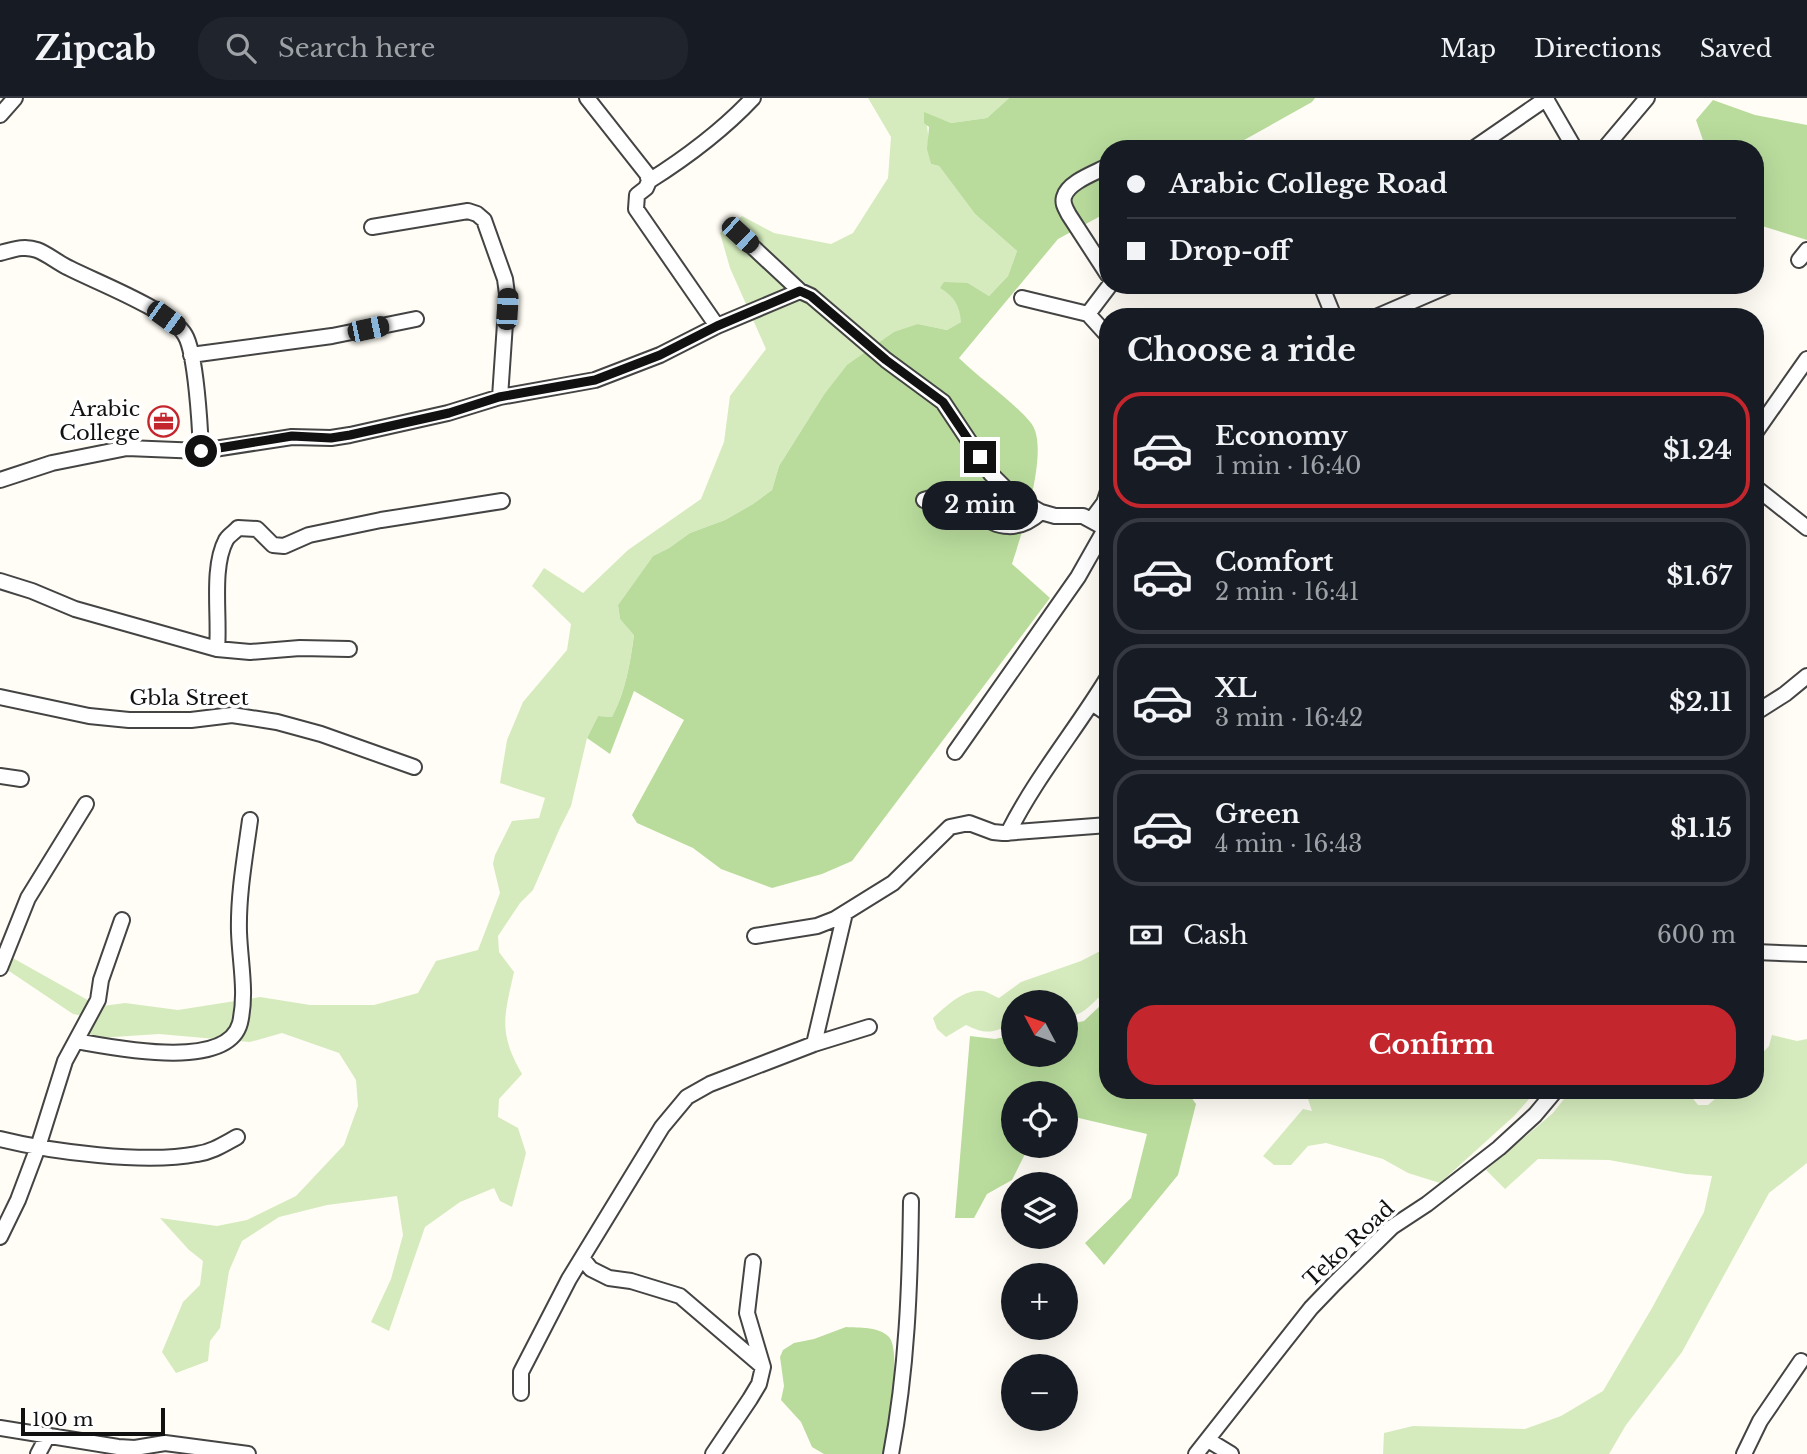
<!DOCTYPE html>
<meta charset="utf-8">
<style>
body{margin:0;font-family:"Libre Baskerville",serif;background:#20242c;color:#f1f3f6;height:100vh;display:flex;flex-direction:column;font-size:26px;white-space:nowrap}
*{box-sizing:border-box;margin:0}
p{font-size:23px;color:#9ea1a6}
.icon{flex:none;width:38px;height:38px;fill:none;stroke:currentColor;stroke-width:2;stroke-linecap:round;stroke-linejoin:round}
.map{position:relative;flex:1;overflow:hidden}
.side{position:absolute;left:1099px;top:210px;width:665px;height:791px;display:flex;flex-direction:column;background:#171b24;border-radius:28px;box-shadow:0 7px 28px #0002}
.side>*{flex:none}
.banner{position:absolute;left:1099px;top:42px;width:665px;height:154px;border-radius:28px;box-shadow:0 7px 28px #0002;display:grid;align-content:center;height:154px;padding:0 28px;background:#171b24}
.needle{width:46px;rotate:311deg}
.fabs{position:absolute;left:1001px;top:892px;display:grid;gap:14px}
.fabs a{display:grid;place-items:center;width:77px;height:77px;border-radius:50%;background:#171b24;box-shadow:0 7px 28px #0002;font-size:35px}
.scale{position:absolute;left:21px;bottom:18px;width:144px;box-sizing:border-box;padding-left:7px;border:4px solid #111;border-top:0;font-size:19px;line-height:24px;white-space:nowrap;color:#111;-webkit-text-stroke:5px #fff;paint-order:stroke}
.end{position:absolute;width:32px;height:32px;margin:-16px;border:9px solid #111;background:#fff;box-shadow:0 0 0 4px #fff}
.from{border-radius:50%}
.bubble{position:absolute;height:49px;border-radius:24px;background:#171b24;box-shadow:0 7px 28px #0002;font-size:23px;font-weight:700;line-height:49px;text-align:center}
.car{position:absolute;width:21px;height:42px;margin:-21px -10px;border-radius:9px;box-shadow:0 0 5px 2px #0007;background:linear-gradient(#222 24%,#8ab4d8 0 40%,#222 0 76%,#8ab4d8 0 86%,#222 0)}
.banner b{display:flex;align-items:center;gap:24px;height:66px;font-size:26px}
.banner b+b{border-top:2px solid #363941}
.banner i{width:18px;height:18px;background:#f1f3f6}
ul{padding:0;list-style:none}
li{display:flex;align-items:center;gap:21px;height:116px;margin:0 14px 10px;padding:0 14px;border:4px solid #363941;border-radius:28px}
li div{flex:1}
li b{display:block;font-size:26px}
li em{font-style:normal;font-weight:700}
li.active{border-color:#c4262e}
li>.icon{width:63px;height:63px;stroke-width:1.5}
h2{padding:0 28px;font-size:32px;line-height:84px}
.pay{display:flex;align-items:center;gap:18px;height:77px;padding:0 28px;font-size:26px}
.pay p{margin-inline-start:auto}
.primary-button{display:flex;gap:14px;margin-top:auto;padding:14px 28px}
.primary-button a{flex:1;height:80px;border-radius:28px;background:#c4262e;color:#fff;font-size:28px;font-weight:700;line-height:80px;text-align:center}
header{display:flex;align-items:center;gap:42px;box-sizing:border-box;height:98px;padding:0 35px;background:#171b24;border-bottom:2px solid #363941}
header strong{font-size:33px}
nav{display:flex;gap:38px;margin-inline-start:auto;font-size:24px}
.search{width:490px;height:63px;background:#20242c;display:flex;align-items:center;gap:18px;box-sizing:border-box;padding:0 24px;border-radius:28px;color:#9ea1a6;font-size:26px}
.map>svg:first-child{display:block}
</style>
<header>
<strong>Zipcab</strong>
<div class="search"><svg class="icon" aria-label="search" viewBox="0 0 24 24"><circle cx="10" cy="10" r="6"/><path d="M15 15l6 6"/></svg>Search here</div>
<nav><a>Map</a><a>Directions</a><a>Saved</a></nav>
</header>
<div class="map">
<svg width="1807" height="1356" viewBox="0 0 1807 1356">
<rect width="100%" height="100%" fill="#fffdf5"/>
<path fill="#d5ebbd" d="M 868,0 L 1009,0 L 987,20 L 951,25 L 924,15 C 930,32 927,49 931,66 L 939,68 L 975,116 L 1017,153 L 1008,178 L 989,198 L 968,185 L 950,195 L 961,212 L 961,224 L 947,232 L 918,226 L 823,298 L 779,368 L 772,392 L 753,406 L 725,422 L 690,435 L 669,450 L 653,458 L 618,507 L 620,521 L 634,536 C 630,566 626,592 612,619 L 598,618 L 587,640 L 571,708 L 559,732 L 533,792 L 520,805 L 498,838 L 499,854 L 514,874 C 504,919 498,934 522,976 L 499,1001 L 498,1019 L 518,1030 L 526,1055 L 512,1109 L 500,1103 L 494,1090 L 460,1104 L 425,1129 L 389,1233 L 371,1224 L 391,1181 L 403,1137 L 397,1098 L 327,1107 L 279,1119 L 242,1143 L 229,1173 L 220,1230 L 210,1243 L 208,1263 L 176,1275 L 162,1254 L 183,1204 L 200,1187 L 203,1163 L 189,1152 L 160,1120 L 217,1128 L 247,1122 L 296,1098 L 344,1047 L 358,1008 L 356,982 L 339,955 L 282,935 L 250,944 L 159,936 L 83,941 L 88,919 L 73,916 L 6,871 L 0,870 L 0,850 L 11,859 L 93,905 L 103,908 L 125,905 L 178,912 L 260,899 L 310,907 L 374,907 L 418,895 L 436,863 L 478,852 L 500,795 L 493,766 L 495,757 L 512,723 L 539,720 L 545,700 L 500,685 L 507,642 L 523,604 L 567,552 L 571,526 L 532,488 L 544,470 L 583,495 L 628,452 L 701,401 L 724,344 L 730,298 L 766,251 L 730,170 L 720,135 L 742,118 L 774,135 L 831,146 L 853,135 L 888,80 L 891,39 Z
M 1108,849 L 1108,903 L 1098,900 C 1088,910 1080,918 1066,919 L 1066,905 L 1013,905 L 1013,925 C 994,935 986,937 966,927 L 946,939 L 937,931 L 933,920 C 945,909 964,890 983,893 C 988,894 994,898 999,900 L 1021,884 L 1081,863 Z
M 1772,937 L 1797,943 L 1807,941 L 1807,1065 L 1769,1095 L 1682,1254 L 1626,1327 L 1609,1356 L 1383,1356 L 1384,1335 L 1413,1328 L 1525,1331 L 1561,1318 L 1603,1293 L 1652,1210 L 1704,1114 L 1712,1078 L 1686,1076 L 1609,1062 L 1538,1061 L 1505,1091 L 1486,1072 L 1553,1015 L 1571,992 L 1615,992 L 1635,995 L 1686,992 L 1698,1007 L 1708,1007 L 1725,992 L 1755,992 L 1755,963 L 1769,948 Z
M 1305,992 L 1537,992 L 1514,1018 L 1440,1085 L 1408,1075 L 1383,1061 L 1326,1045 L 1308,1048 L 1291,1067 L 1274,1067 L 1263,1058 L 1303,1011 L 1312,1013 Z"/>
<path fill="#b9dc9c" d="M 1009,0 L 1315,0 L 1312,4 L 1228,51 L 1108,51 L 1108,114 L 1058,141 L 959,260 C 980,281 1013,303 1031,325 C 1051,350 1021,437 1012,466 L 1050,500 L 852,763 L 822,776 L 772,790 L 721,771 L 693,750 L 637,725 L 632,717 L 684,622 L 634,593 L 610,656 L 587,640 L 598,618 L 612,619 C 626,592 630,566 634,537 L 620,521 L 618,507 L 653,458 L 669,450 L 690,435 L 725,422 L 753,406 L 772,392 L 779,368 L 823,298 L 847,267 L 894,234 L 918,226 L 947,232 L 961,224 C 960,208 954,198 940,190 L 944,184 L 968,185 L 989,198 L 1008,178 L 1017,153 L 975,116 L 939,68 L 931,66 L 927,51 L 929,29 L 924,25 L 924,14 L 951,25 L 987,20 Z
M 1713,2 L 1755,17 L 1807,27 L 1807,142 L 1762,128 L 1755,119 L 1755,51 L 1706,51 L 1696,22 Z
M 1102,906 L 1108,908 L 1108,992 L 1186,992 L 1196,1006 L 1178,1077 L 1104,1167 L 1085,1145 L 1131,1100 L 1147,1036 L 1066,1017 L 1066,996 L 1013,996 L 1013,1048 L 1029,1048 L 1012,1082 L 987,1096 L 974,1120 L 955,1120 L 970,938 L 995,941 L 1013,937 L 1013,957 L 1066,957 L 1066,927 L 1084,923 Z
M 846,1229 C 859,1230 878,1228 889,1239 C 901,1251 890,1330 888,1349 L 885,1356 L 824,1356 L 812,1349 L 801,1324 L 781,1302 L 784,1288 L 780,1259 L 783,1252 L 794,1245 L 814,1241 Z"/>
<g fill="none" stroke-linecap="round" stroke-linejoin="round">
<defs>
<path id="minor" d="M 587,0 L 647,76 L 649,83 L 646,90 L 637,97 L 636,111 L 717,228
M 1546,1 L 1575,51
M 0,17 L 15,0
M 1473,51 L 1547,0
M 1604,51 L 1647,0
M 1108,68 C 1095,75 1068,84 1064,99 C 1062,106 1066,111 1069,117 L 1108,177
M 649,83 C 687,59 722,33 753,0
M 372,129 L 468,113 L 477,116 L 484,122 L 505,181 L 507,196 L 500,299
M 740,137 L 800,193 L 811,198 L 886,262 L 943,304 L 991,376 L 1013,398 L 1041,414 L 1055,418 L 1083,418 L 1105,430
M 0,155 C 12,152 24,147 37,152 C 48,156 58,165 69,170 C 96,184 170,212 185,237 C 196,255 200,329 201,353
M 1799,162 L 1807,152
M 1321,187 L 1334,219
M 1022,200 L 1088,216 L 1108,238
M 1088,216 L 1110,187
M 1376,219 L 1450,187
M 191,257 L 332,238 L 416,221
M 1755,335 L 1807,261
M 0,382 L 52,365 L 127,350 L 201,353 L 292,339 L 331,340 L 350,337 L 448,315 L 500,299 L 595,282 L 660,257 L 717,228 L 800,193
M 1755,389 L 1807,430
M 924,402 L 958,392 C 966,398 970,406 977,413 C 997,433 1020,433 1041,414
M 1092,421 L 1104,405 L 1108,393
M 0,483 L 32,493 L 75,511 L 217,551 L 250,554 L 300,550 L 349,551
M 217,551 C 220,519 211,470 226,442 C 229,437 235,434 238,430 L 257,431 L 273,447 L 284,448 L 309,437 L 381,422 L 502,403
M 0,599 L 89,618 L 129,622 L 191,622 L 232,617 L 277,624 L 321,636 L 414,669
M 1092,605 L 1108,616
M 1755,615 L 1785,596 L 1807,578
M 955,654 L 1078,479 L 1108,426
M 0,678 L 21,681
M 1008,735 C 1036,679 1076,632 1108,579
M 755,838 L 817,828 L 835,821 L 893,785 L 950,729 L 969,725 L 993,734 L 1003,735 L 1108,727
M 1755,854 L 1807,856
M 0,870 L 28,800 L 86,706
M 76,943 C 111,949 227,974 240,925 C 247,895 240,864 239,834 C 238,797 245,759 250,722
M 814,946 L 845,815
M 0,1041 C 52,1054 145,1066 197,1056 C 212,1054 224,1046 237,1039
M 0,1139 L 18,1102 L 38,1049 L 65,963 L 98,902 L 101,882 L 122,822
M 583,1161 L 591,1171 L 609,1180 L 631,1183 L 680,1198 L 763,1269
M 521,1295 L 521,1274 L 569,1181 L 662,1029 L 687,999 L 710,986 L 814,946 L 869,929
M 0,1330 L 118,1349 L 135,1350 L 165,1345 L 248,1356
M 1208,1342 L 1231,1356
M 38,1356 L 48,1337
M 713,1356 L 750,1301 L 759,1286 L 763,1269 L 747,1215 L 753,1164
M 891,1356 C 907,1272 910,1188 911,1103
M 1196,1356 L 1311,1210 L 1335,1185 L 1392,1129 L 1427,1106 L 1499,1050 L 1535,1017 L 1556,992
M 1744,1356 L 1760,1323 L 1801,1263"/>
</defs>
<use href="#minor" stroke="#444" stroke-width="18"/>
<use href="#minor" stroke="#fff" stroke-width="14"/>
</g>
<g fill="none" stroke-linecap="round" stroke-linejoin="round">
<path stroke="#111" stroke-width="9" d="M 201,353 L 292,338 L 331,340 L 350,337 L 449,315 L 499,299 L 595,282 L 660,257 L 717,228 L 800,193 L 811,198 L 886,262 L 943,304 L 980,359"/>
</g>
<defs>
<symbol id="office-ring" viewBox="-11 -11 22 22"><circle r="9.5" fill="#fff" stroke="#c4262e" stroke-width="1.5"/><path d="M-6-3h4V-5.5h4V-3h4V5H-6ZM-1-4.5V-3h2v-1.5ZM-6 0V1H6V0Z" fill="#c4262e"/></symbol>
</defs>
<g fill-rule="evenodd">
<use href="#office-ring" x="146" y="306" width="35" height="35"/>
</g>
<g text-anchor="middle" stroke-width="7" stroke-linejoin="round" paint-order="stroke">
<g font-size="21" fill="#111" stroke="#fff" text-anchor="end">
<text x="140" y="318">Arabic<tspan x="140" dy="24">College</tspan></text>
</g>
<g font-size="21" fill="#111" stroke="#fff">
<text x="189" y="607">Gbla Street</text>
<text transform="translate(1349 1146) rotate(-43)" y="7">Teko Road</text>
</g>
</g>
</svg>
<div class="fabs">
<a><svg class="needle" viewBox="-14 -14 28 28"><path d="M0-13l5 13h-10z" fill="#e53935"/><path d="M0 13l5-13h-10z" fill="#9ea1a6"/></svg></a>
<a><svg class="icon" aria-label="locate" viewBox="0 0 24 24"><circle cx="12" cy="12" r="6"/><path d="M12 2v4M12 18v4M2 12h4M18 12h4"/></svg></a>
<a><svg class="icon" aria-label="layers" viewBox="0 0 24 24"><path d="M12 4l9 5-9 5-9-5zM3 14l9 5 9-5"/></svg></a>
<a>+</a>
<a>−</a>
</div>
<div class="scale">100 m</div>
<i class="end from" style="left:201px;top:353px"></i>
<i class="end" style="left:980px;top:359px"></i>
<div class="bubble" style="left:922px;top:383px;width:116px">2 min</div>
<i class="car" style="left:740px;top:137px;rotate:133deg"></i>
<i class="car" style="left:507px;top:211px;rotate:3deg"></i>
<i class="car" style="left:166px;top:220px;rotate:126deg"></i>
<i class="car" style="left:368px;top:231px;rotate:78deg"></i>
<div class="banner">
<b><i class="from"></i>Arabic College Road</b>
<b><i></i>Drop-off</b>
</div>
<section class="side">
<h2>Choose a ride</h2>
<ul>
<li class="active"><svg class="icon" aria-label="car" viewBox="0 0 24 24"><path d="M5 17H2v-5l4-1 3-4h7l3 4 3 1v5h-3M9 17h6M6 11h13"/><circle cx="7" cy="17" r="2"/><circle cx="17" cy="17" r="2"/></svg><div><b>Economy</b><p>1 min · 16:40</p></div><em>$1.24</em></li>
<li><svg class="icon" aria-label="car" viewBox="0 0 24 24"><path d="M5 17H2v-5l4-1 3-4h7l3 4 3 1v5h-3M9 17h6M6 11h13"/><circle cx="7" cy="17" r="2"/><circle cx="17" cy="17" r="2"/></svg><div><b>Comfort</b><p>2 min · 16:41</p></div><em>$1.67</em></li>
<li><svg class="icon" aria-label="car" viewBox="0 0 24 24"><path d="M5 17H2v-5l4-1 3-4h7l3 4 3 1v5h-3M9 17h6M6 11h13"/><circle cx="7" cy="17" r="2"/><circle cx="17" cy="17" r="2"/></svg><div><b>XL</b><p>3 min · 16:42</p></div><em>$2.11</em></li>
<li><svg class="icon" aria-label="car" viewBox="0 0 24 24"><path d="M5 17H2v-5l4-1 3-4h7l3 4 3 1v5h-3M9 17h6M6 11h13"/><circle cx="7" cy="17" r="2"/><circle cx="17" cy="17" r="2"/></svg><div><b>Green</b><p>4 min · 16:43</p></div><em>$1.15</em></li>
</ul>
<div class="pay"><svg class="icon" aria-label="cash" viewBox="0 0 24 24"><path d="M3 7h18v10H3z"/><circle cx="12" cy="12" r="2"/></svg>Cash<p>600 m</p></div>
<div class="primary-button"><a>Confirm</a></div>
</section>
</div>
